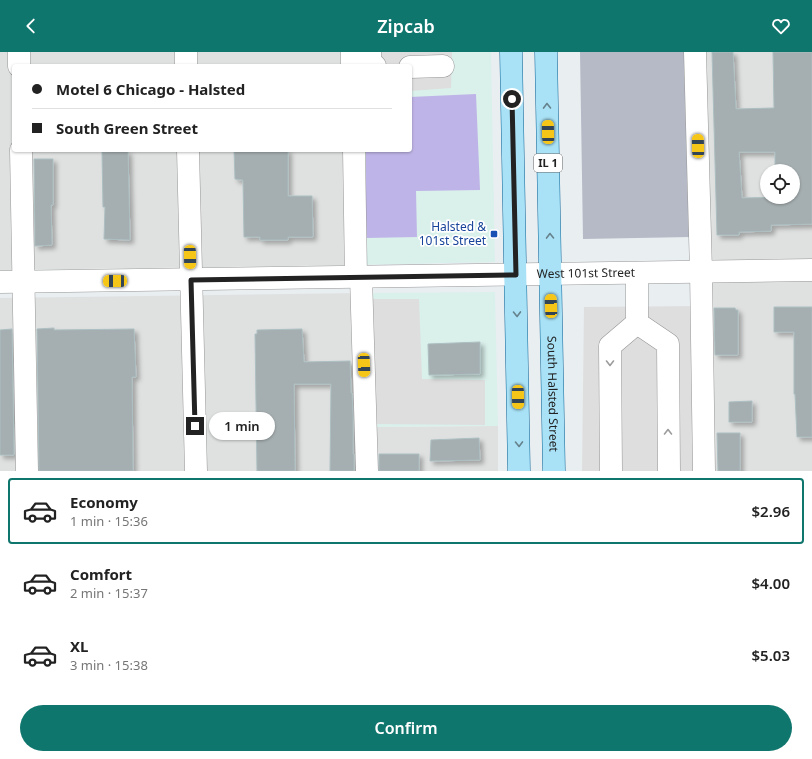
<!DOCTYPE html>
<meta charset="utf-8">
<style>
body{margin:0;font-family:"Noto Sans",sans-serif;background:#f6f6f6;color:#222;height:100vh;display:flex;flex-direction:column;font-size:15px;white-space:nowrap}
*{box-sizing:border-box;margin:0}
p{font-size:13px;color:#767676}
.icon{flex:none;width:22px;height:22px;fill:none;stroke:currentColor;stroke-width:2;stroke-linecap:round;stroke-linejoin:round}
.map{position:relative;height:419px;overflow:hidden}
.details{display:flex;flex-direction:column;background:#fff;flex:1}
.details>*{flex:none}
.guide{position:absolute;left:12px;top:12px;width:400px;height:88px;border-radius:4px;box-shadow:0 1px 3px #0004;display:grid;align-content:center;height:88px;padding:0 20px;background:#fff}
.controls{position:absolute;left:760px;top:112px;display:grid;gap:8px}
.controls a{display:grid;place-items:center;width:40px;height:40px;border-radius:50%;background:#fff;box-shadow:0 1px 3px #0004;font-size:20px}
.end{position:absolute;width:18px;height:18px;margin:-9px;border:5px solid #222;background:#fff;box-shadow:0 0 0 2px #fff}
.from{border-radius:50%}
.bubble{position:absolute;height:28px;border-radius:14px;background:#fff;box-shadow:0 1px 3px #0004;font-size:13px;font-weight:600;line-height:28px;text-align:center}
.car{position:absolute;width:12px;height:24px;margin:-12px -6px;border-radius:5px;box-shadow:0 0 3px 1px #0007;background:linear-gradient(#f5c518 24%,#345 0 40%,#f5c518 0 76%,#345 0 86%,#f5c518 0)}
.guide b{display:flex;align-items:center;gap:14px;height:38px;font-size:15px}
.guide b+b{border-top:1px solid #e0e0e0}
.guide i{width:10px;height:10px;background:#222}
ul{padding:7px 0 0;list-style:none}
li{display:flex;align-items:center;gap:12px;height:66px;margin:0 8px 6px;padding:0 12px;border:2px solid transparent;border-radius:4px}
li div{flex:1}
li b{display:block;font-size:15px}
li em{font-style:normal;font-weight:600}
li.on{border-color:#0f766e}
li>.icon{width:36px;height:36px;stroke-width:1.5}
.button{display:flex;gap:8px;margin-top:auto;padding:8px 20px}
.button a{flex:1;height:46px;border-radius:24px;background:#0f766e;color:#fff;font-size:16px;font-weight:600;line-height:46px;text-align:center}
header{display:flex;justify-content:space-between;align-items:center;height:52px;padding:0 20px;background:#0f766e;color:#fff;font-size:18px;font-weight:600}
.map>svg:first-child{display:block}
</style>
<header><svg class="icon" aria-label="back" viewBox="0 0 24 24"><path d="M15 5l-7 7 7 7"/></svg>Zipcab<svg class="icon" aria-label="heart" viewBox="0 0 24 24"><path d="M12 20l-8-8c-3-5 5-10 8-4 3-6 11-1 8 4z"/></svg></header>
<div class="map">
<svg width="812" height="419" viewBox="0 0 812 419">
<defs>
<filter id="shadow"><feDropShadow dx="3.5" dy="3.5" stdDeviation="2" flood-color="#0004"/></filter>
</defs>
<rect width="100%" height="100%" fill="#e9eef1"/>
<path fill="#dfe0e0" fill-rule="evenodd" d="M 0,0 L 352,0 L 352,14 L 14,14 L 14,98 L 354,98 L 356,213 L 0,218 Z
M 692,0 L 812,0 L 812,419 L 699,419 ZM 767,119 L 793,119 L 793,145 L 767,145 Z
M 361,241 L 366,375 L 498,374 L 498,419 L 0,419 L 0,246 Z"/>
<path fill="#daf0eb" d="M 352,0 L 491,0 L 495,210 L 356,213 L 354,98 L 410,98 L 410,14 Z
M 495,240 L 498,374 L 366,375 L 361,241 Z"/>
<path fill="#b5bac6" d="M 580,0 L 686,0 L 690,185 L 583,187 Z"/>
<path fill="#bfb4e7" d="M 476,42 L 480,138 L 416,139 L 417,185 L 366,186 L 366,98 L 410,98 L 410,45 Z"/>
<path fill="#dedede" d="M 365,0 L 452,0 L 451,36 L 410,39 L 410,14 L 365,14 Z
M 370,247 L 419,247 L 422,327 L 485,328 L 485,373 L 375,372 Z
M 700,254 L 703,419 L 582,419 L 584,255 Z"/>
<path fill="#a5aeb0" stroke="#acbfc2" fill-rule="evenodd" filter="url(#shadow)" d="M 712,0 L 733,0 L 736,57 L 774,56 L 773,0 L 812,0 L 812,172 L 771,173 L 771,179 L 739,180 L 739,183 L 717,183 ZM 739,100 L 775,100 L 775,119 L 793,119 L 793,145 L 742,146 Z
M 234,98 L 288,98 L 288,144 L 312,144 L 313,185 L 288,185 L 288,188 L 260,188 L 260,185 L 244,185 L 243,128 L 235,127 Z
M 128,99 L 130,188 L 104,187 L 105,155 L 103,155 L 102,100 Z
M 34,107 L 53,107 L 53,153 L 51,153 L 52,193 L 35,194 Z
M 774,255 L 812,255 L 812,385 L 797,385 L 795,342 L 794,342 L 794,280 L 774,280 Z
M 714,256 L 735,256 L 736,258 L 738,258 L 738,303 L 715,303 Z
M 54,276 L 54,278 L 134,277 L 136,325 L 132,325 L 133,419 L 39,419 L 37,277 Z
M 12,277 L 14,403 L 0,403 L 0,278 Z
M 302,277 L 304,310 L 350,309 L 351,341 L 352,341 L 353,363 L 353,402 L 354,402 L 354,419 L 330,419 L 331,332 L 294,332 L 295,419 L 257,419 L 255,282 L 257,282 L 257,278 Z
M 480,290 L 480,322 L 429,323 L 428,292 Z
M 752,349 L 752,370 L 729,370 L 729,350 Z
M 717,381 L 740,381 L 740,419 L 718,419 Z
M 479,386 L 480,408 L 430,409 L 431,388 Z
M 379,402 L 419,402 L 419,419 L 379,419 Z"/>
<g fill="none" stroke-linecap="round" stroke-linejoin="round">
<defs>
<g id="minor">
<path d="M 19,0 L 19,14"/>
<path d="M 186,0 L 186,14"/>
<path d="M 352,0 L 352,14"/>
<path d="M 370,0 L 370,9 L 375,14"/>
<path d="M 695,0 L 701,220 L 704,419"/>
<path d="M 410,15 L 443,14"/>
<path d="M 21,98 L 27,419"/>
<path d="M 188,98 L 196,419"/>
<path d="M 354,98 L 356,225"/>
<path d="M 637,221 L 637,271"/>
<path d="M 361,225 L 367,419"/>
<path id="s1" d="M 0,230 L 812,218"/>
<path d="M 637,271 L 668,292 L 669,419"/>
<path d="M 611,419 L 610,294 L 637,271"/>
</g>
<g id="major">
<path d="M 511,0 L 519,419"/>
<path id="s2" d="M 546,0 L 554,419"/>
</g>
</defs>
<use href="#minor" stroke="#969696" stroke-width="23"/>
<use href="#major" stroke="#0a6296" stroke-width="23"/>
<use href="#minor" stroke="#fff" stroke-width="22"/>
<use href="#major" stroke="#a9e2f6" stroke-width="22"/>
</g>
<defs><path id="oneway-chevron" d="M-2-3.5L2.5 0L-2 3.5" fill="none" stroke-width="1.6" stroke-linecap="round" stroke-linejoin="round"/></defs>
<g stroke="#66828c">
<use href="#oneway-chevron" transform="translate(547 54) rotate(-91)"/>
<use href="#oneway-chevron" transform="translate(550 184) rotate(-91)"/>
<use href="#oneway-chevron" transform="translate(517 262) rotate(89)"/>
<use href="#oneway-chevron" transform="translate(519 392) rotate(89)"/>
</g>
<g stroke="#9c9c9c">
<use href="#oneway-chevron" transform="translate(610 311) rotate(90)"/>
<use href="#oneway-chevron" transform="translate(668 380) rotate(-90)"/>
</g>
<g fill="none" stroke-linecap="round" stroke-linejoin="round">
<path stroke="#222" stroke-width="5" d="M 195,374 L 191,228 L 516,223 L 512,47"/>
</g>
<rect fill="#1a4fb4" stroke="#fff" stroke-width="1.5" x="490" y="178" width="8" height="8" rx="2"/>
<g text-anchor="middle" stroke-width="3.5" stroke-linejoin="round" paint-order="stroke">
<rect fill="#fff" stroke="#646464" stroke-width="1" x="534" y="102" width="28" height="18" rx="3"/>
<g font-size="11" font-weight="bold" fill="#222">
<text x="548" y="115">IL 1</text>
</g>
<g font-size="12" fill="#164399" stroke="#fff" text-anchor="end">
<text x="486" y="179">Halsted &amp;<tspan x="486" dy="14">101st Street</tspan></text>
</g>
<g font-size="12" fill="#222" stroke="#fff">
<text dy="4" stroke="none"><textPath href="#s1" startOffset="586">West 101st Street</textPath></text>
<text dy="4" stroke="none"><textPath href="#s2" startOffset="342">South Halsted Street</textPath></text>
</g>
</g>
</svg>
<div class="controls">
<a><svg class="icon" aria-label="locate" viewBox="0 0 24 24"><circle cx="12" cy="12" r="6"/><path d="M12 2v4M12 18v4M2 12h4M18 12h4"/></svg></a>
</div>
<i class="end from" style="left:512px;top:47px"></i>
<i class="end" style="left:195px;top:374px"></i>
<div class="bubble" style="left:209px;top:360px;width:66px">1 min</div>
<i class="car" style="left:548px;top:80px;rotate:359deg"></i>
<i class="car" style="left:698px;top:94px;rotate:359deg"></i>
<i class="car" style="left:190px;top:205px;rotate:179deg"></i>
<i class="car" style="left:115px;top:229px;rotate:269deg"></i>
<i class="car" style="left:551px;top:254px;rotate:358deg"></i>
<i class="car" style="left:364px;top:313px;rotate:178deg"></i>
<i class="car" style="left:518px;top:345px;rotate:179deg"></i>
<div class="guide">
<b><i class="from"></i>Motel 6 Chicago - Halsted</b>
<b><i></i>South Green Street</b>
</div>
</div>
<section class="details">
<ul>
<li class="on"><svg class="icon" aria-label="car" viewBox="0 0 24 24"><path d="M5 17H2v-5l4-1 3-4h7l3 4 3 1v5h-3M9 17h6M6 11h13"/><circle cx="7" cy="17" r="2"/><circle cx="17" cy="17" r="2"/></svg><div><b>Economy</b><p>1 min · 15:36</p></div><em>$2.96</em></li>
<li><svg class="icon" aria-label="car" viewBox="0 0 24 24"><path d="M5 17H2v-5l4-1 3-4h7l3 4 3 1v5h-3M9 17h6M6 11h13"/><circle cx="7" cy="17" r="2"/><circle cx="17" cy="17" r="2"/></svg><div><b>Comfort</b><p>2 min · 15:37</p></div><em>$4.00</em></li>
<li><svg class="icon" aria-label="car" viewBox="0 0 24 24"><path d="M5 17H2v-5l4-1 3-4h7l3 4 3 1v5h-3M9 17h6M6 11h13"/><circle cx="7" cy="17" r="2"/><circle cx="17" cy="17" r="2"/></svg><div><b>XL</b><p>3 min · 15:38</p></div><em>$5.03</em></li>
</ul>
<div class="button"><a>Confirm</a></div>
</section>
